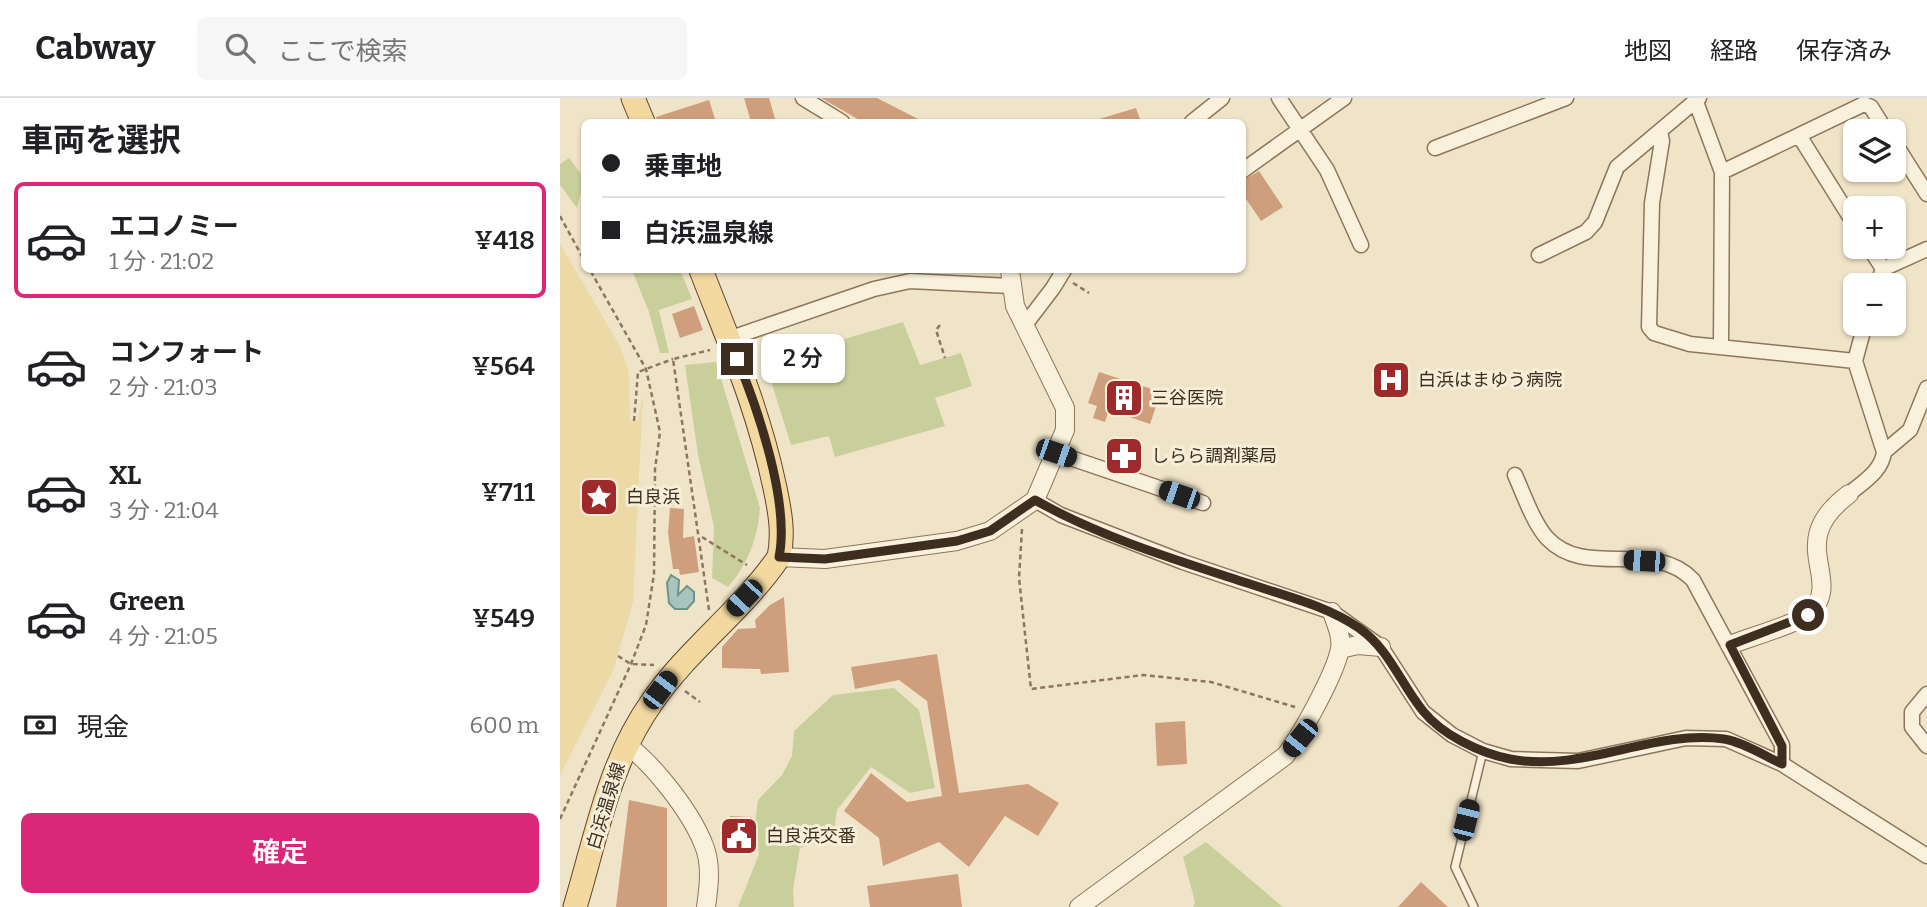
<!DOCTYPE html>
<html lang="ja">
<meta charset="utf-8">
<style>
body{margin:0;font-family:Bitter,"Noto Sans JP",serif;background:#f6f6f6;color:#202124;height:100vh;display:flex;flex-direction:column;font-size:26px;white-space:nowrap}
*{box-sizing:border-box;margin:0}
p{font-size:23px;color:#757577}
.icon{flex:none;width:38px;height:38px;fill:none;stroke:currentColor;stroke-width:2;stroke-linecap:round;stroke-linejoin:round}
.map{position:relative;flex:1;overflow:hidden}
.drawer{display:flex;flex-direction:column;background:#fff;width:560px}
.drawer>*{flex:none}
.top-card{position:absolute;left:21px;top:21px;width:665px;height:154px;border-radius:10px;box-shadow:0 2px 5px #0004;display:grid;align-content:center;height:154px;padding:0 21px;background:#fff}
.buttons{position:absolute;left:1283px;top:21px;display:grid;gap:14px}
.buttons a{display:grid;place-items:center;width:63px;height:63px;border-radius:10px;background:#fff;box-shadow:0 2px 5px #0004;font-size:35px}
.end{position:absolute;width:32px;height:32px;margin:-16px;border:9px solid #3d2e20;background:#fff;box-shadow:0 0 0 4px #fff}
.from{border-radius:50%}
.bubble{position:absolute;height:49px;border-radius:10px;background:#fff;box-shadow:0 2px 5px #0004;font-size:23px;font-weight:600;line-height:49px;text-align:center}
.car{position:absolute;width:21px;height:42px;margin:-21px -10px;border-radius:9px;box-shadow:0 0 5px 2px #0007;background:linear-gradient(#222 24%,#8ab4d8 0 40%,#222 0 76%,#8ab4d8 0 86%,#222 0)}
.top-card b{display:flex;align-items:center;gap:24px;height:66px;font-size:26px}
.top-card b+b{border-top:2px solid #e0e0e0}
.top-card i{width:18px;height:18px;background:#202124}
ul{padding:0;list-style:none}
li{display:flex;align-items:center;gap:21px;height:116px;margin:0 14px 10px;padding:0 7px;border:4px solid transparent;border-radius:10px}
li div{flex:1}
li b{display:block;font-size:26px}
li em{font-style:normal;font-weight:600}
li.on{border-color:#db2777}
li>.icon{width:63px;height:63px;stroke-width:1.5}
h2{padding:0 21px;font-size:32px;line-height:84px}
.pay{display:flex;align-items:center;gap:18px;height:77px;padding:0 21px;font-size:26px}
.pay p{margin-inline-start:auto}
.button{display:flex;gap:14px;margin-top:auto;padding:14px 21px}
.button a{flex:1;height:80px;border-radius:10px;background:#db2777;color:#fff;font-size:28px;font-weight:600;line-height:80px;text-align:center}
header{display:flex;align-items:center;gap:42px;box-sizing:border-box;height:98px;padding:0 35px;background:#fff;border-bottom:2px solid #e0e0e0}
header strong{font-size:33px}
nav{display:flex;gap:38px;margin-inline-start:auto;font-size:24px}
.search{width:490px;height:63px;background:#f6f6f6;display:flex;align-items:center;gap:18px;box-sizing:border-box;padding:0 24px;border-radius:10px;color:#757577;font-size:26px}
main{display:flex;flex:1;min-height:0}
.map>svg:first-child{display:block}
</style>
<header>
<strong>Cabway</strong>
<div class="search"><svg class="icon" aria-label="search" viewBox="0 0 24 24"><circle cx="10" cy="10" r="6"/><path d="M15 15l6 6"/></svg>ここで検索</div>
<nav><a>地図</a><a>経路</a><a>保存済み</a></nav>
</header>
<main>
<section class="drawer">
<h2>車両を選択</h2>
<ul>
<li class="on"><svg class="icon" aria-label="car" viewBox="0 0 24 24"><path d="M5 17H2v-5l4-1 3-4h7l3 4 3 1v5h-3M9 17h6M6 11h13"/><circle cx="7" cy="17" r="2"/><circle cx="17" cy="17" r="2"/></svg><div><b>エコノミー</b><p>1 分 · 21:02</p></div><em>¥418</em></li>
<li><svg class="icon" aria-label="car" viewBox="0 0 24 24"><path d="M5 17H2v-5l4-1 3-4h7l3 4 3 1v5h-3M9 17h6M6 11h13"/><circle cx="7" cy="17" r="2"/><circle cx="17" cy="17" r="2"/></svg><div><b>コンフォート</b><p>2 分 · 21:03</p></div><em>¥564</em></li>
<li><svg class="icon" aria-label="car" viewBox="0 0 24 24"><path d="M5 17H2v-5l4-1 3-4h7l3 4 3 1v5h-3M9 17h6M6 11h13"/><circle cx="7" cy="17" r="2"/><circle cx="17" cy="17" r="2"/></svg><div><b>XL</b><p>3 分 · 21:04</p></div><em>¥711</em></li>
<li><svg class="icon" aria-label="car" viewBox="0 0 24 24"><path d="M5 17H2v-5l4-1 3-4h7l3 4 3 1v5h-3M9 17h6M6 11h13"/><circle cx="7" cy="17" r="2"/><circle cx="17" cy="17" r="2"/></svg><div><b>Green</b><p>4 分 · 21:05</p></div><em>¥549</em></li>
</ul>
<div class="pay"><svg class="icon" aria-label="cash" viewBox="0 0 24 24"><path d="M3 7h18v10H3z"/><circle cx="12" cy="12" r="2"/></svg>現金<p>600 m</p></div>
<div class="button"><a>確定</a></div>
</section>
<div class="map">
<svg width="1367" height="809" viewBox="0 0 1367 809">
<rect width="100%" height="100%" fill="#f0e4c8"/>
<path fill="#c9cf9b" d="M 9,60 L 24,80 L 17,110 L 0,87 L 0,66 Z
M 72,172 L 120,172 L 132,201 L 99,212 L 109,255 L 100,255 L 89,214 Z
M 343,224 L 360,267 L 401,255 L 412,288 L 375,300 L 385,328 L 275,359 L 269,338 L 231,347 L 205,264 Z
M 156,264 L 200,410 C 198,440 188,466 168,489 L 152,480 L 154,429 L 138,357 L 125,267 Z
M 334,590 L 359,612 L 375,690 L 350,695 L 311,669 L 277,712 L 273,739 L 240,750 L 233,791 L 234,809 L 178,809 L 199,756 L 195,725 L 198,702 L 222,677 L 232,658 L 234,633 L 273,597 Z
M 646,744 L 723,809 L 633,809 L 635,804 L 623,759 Z"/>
<path fill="#ecd9a5" d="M 0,146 L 60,248 L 69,274 L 70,323 L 78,323 L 83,296 L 73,504 L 53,573 L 0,677 Z"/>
<path fill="#a9c4bc" stroke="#6f938a" stroke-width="2" d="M 111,477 L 119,482 L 118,497 L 127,488 L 134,494 L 134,503 L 127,511 L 115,511 L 109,505 L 107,485 Z"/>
<path fill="#cf9f7d" d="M 184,0 L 209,0 L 216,24 L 191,24 Z
M 261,0 L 317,0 L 364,24 L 303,24 Z
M 149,2 L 156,24 L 97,24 L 96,19 Z
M 576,10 L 581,24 L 539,24 L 539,21 Z
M 699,73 L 723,109 L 701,123 L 682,95 L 682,83 Z
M 134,208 L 143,232 L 120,240 L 112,216 Z
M 539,274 L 601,294 L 590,326 L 549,312 L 545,324 L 533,320 L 537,308 L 528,305 Z
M 552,344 L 582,353 L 576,372 L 546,362 Z
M 110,410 L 124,411 L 123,440 L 134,438 L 139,474 L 120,477 L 119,471 L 113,471 L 108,435 Z
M 224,499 L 229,574 L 201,576 L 200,571 L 162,570 L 162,549 L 178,531 L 196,530 L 195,522 L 210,507 Z
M 377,556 L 399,695 L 468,686 L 499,705 L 478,738 L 445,718 L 409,769 L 379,744 L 323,768 L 319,740 L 284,713 L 311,675 L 347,704 L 382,698 L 367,603 L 339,582 L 295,591 L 291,569 Z
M 625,623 L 627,666 L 597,668 L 595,625 Z
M 69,702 L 107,710 L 107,809 L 56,809 Z
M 170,718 L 192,719 L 190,753 L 168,752 Z
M 398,776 L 402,809 L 310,809 L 307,788 Z
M 861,784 L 888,809 L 838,809 Z"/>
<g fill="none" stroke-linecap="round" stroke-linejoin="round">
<defs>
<path id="service" d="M 914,809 L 895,769 L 923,653"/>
<path id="minor" d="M 243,0 L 282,24
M 719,0 L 767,72 L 801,147
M 1136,4 L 1162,74 L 1161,249
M 632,24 L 662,0
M 1100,33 L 1102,43 L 1092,105 L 1089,229 L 1094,235 L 1130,246 L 1295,263 L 1305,226
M 1240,39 L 1295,127
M 1334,44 L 1367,96
M 875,50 L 1006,0
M 682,73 L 784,0
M 1162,74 L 1304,6 L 1311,9 L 1326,33
M 1309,149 L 1323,171
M 979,157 L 1026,134 L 1035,124 L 1057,69 L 1139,0
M 1317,187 L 1323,171 L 1367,151
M 464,228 L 493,190 L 504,172
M 168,241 L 314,191 L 350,183 L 450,188
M 1324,354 L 1350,332 L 1367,290
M 496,355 L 643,405
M 955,377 C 964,397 973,424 987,440 C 1026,482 1093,440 1133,482 L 1222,647 L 1222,666
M 1289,396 C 1303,384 1322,373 1324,354 L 1295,263
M 475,402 L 501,417 L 623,464 L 772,514 L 821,549 L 863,614 L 892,637 L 923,653 L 951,661 L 1018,663 L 1126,640 L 1166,641 L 1222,666 L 1367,758
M 1367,596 L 1352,614 L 1352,629 L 1367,648"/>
<path id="tertiary" d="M 219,459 L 265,461 L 397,443 L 430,433 L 475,402 L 505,332 L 505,310 L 455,208 L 450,172
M 1170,547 C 1187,540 1240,525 1250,515 C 1285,480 1223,445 1289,396
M 780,551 L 798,547 L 821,549
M 67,647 C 94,667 130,713 143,745 C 152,765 149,788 146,809
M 519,809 L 725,658 C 741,638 775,576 780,551 C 782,538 776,526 772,514"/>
<path id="primary" d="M 73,0 L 83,24
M 15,809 C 36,740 49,664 92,604 C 128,551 183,512 219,459 C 224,435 220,414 215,390 C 198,309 170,247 141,172"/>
</defs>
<use href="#service" stroke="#8d765c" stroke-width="10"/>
<use href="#minor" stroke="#8d765c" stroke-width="17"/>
<use href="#tertiary" stroke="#8d765c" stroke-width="20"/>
<use href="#primary" stroke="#5b4430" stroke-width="25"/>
<path stroke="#8d765c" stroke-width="2.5" stroke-dasharray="5 3.5" stroke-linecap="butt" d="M 0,118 L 24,162
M 513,185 L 529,195
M 380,227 L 376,232 L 385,260
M 74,323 L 78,274 L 113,261
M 462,431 L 459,480 L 471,591 L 583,577 L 651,584 L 735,609
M 142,439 L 187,467
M 149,512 L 113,261 L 150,252
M 58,558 L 71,566 L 94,567
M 125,593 L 140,604
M 0,721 L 71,566 L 86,527 L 94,476 L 95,371 L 100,334 L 86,271 L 30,172"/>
<use href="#service" stroke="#faf1dc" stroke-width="7"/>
<use href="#minor" stroke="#faf1dc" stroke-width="14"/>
<use href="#tertiary" stroke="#faf1dc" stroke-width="18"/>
<use href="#primary" stroke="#f3d9a0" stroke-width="23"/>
</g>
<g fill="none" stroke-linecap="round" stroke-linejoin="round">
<path stroke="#3d2e20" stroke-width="9" d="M 177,261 C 198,311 230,405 219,459 L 265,461 L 397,443 L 430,433 L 475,402 C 540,439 616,462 687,485 C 725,498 765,507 799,530 C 830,552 840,585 863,613 C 882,637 920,655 950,661 C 1024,675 1093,631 1164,641 C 1183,644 1205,658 1222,666 L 1222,648 L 1170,547 L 1248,517"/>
</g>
<defs>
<symbol id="hospital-square" viewBox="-11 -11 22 22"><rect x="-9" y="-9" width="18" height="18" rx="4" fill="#9e2a2b" stroke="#f7eed8"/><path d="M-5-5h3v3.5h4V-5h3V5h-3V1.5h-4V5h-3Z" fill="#fff"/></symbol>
<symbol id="building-square" viewBox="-11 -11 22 22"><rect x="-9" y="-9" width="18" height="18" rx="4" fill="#9e2a2b" stroke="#f7eed8"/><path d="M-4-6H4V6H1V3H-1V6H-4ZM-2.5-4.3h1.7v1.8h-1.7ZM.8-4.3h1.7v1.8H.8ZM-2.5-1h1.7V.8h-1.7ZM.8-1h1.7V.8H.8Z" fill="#fff"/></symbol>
<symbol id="pharmacy-square" viewBox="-11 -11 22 22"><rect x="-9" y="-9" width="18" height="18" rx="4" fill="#9e2a2b" stroke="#f7eed8"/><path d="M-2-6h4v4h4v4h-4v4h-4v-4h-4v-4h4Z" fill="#fff"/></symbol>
<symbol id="sight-square" viewBox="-11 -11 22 22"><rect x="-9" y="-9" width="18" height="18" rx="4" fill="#9e2a2b" stroke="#f7eed8"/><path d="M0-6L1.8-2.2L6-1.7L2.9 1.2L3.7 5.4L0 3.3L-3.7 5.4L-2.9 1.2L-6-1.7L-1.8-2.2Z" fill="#fff"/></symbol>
<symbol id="civic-square" viewBox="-11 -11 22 22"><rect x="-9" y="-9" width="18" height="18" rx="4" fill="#9e2a2b" stroke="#f7eed8"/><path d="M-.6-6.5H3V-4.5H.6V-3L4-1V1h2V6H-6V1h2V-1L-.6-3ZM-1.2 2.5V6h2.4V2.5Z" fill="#fff"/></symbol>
</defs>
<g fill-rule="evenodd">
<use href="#hospital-square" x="809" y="260" width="44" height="44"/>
<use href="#building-square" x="542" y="278" width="44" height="44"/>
<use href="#pharmacy-square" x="542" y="336" width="44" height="44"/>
<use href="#sight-square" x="17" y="377" width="44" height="44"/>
<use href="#civic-square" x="157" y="716" width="44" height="44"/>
</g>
<g text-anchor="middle" stroke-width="6" stroke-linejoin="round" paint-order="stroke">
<g font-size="18" fill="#3d2e20" stroke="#f7eed8" text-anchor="start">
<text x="858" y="288">白浜はまゆう病院</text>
<text x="591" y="306">三谷医院</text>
<text x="591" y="364">しらら調剤薬局</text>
<text x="66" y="405">白良浜</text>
<text x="206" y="744">白良浜交番</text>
</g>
<g font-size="18" fill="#3d2e20" stroke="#f7eed8">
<text transform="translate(46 708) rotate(-73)" y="6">白浜温泉線</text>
</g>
</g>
</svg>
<div class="buttons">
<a><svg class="icon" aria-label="layers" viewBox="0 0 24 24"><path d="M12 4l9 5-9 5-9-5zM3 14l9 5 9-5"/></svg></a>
<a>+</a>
<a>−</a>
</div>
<i class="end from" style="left:1248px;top:517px"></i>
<i class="end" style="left:177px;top:261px"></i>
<div class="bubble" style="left:201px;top:236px;width:84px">2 分</div>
<i class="car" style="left:496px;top:355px;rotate:109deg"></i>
<i class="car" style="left:619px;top:397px;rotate:289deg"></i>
<i class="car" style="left:1084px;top:463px;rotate:273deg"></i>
<i class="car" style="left:184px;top:500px;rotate:223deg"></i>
<i class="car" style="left:100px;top:592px;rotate:37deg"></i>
<i class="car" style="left:740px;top:640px;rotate:219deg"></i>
<i class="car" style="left:906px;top:722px;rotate:14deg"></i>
<div class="top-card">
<b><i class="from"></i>乗車地</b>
<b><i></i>白浜温泉線</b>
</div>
</div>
</main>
